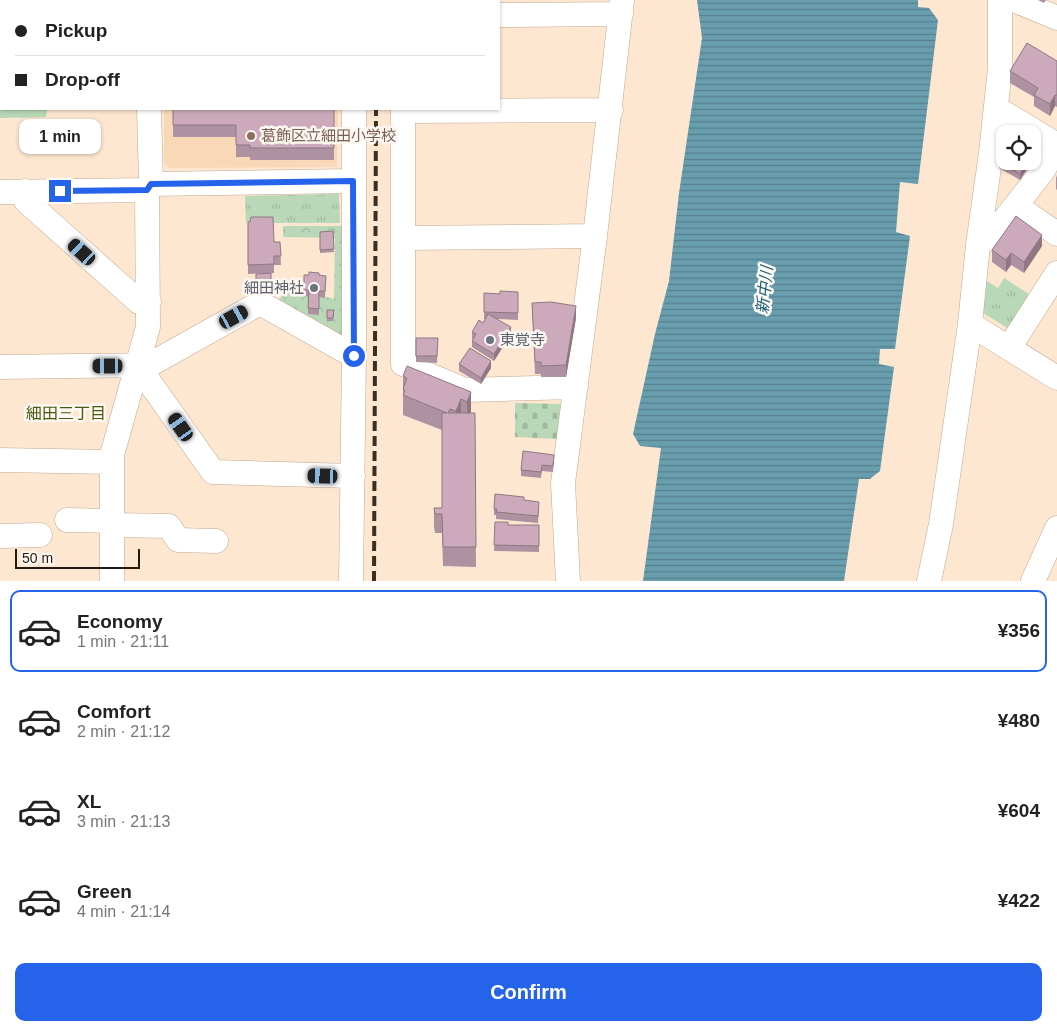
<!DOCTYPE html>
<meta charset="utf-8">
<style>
body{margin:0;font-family:Helvetica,"Noto Sans JP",sans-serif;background:#f2f2f2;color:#222;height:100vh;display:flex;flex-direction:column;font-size:19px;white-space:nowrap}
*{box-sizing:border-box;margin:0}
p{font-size:16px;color:#767676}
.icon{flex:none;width:28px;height:28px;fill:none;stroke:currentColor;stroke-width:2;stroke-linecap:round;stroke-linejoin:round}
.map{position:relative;height:581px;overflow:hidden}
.sheet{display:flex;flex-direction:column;background:#fff;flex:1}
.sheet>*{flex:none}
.top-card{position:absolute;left:0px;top:0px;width:500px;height:110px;box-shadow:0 1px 4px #0004;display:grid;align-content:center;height:110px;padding:0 15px;background:#fff}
.controls{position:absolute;left:996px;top:125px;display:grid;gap:10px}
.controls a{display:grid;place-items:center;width:45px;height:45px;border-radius:10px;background:#fff;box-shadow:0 1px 4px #0004;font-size:25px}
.scale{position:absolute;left:15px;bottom:12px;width:125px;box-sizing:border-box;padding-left:5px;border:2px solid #23190f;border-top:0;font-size:14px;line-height:18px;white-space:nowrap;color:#23190f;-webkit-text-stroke:4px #fdf7f2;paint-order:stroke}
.end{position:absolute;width:22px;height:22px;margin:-11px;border:6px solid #2563eb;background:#fff;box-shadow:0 0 0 2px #fff}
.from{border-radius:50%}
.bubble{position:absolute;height:35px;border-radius:10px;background:#fff;box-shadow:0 1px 4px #0004;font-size:16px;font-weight:600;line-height:35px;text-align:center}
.car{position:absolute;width:15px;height:30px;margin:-15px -8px;border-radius:6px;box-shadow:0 0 4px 1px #0007;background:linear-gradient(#222 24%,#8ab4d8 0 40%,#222 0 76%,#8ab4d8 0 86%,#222 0)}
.top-card b{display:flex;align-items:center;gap:18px;height:48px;font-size:19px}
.top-card b+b{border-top:1px solid #e0e0e0}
.top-card i{width:12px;height:12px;background:#222}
ul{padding:9px 0 0;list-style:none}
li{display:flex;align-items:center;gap:15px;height:82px;margin:0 10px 8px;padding:0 5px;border:2px solid transparent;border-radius:10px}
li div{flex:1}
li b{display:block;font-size:19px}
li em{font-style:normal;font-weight:600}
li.selected{border-color:#2563eb}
li>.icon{width:45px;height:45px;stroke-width:1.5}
.cta{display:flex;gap:10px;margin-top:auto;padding:10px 15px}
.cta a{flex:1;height:58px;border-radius:10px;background:#2563eb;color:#fff;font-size:20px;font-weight:600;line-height:58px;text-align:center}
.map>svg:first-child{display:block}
</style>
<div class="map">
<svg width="1057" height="581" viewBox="0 0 1057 581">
<defs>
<pattern id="grass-tufts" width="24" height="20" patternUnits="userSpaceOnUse" patternTransform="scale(1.25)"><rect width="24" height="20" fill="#b8d8b8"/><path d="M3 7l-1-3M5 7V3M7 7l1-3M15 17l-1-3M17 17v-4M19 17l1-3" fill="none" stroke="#9eb99d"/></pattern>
<pattern id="forest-crowns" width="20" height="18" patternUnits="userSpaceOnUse" patternTransform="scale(1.25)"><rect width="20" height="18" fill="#b8d8b8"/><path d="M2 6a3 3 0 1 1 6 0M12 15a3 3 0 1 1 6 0" fill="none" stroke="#9eb99d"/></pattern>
<pattern id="cemetery-stones" width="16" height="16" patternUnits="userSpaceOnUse" patternTransform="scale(1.25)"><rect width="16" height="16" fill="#b8d8b8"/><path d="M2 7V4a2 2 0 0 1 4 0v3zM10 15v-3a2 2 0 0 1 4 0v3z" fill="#9eb99d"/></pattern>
<pattern id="water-rules" width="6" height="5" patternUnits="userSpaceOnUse" patternTransform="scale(1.25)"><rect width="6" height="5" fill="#699eaf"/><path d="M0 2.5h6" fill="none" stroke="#56808d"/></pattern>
</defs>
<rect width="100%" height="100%" fill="#fde7d1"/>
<path fill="#f9d8b7" d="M 63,0 L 340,0 L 63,1 Z
M 164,109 L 338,109 L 337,167 L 169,168 L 164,163 Z"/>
<path fill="url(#grass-tufts)" d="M 0,31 L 1,31 L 1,109 L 47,109 L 46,117 L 0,118 Z
M 339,194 L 340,223 L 246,223 L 245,196 Z
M 981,277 L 998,288 L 1004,278 L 1035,298 L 1014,332 L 978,310 Z"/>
<path fill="url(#forest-crowns)" d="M 283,226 L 350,226 L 351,351 L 274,307 L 289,286 L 334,299 L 335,238 L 283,237 Z"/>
<path fill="url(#cemetery-stones)" d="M 515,403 L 562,404 L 558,439 L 515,437 Z"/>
<path fill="#b8d8b8" d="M 175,0 L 300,0 L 300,1 L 175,1 Z"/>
<path fill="url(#water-rules)" d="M 697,0 L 918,0 L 918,7 L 929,8 L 938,20 L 918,184 L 900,182 L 896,232 L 910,236 L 895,349 L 880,349 L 879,364 L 894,367 L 880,471 L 870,479 L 859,479 L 844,581 L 643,581 L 661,448 L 640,446 L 633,434 L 655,334 L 669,281 L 679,193 L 702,38 Z"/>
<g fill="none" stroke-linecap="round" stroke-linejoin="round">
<defs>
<path id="minor" d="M 55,0 L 55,1
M 1014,0 L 1057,18
M 355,1 L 355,0
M 403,1 L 403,0
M 485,1 L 485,0
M 499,15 L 621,14
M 0,20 L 1,20
M 996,108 L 1057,145
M 149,109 L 151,184 L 353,181
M 403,109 L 403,364 L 465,390 L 576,387
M 403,111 L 611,110
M 25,191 L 26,201 L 139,302 L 149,302
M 0,192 L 147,190 L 151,184
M 1016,206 L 1057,234
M 403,238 L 595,236
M 978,245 L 994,233 L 1042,172 L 1057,147
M 970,324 L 1057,378
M 1009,348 L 1057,273
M 138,366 L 213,472 L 353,476
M 0,367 L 149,365 L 260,303 L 354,356
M 0,460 L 111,462
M 67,520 L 112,521
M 112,525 L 169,526 L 178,540 L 216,541
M 0,536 L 40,535
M 112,581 L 112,455 L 148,327 L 147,190
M 351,581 L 354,356 L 354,109
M 568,581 L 563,483 L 595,236 L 622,0
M 929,581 L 941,524 L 970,324 L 978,245 L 991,153 L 1000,68 L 1000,0
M 1033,581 L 1057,528"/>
</defs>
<use href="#minor" stroke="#c2a88e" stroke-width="25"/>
<use href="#minor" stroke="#fff" stroke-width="24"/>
<path stroke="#3a2f23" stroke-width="4" stroke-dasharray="10 5" stroke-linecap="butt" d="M 376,1 L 376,0
M 374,581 L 376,109"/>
</g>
<path fill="#af92a1" d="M 1038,0 L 1046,0 L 1044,3 Z
M 1057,61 L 1057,107 L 1055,106 L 1050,116 L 1034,106 L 1034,97 L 1010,83 L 1010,71 Z
M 173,109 L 334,109 L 334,160 L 250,160 L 250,157 L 236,157 L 236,137 L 173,137 Z
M 1005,161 L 1032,161 L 1020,180 L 999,168 L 999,162 Z
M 1057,175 L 1057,190 L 1056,189 L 1056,178 Z
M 248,222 L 274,242 L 280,242 L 281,265 L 274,265 L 274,273 L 248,274 Z
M 333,231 L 334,252 L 320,253 L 320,232 Z
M 1042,246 L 1024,273 L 1011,265 L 1006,272 L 992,262 L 992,250 Z
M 271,273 L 271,290 L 256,290 L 256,274 Z
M 304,275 L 326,276 L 325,298 L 319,297 L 319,315 L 308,314 L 308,296 L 304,296 Z
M 518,292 L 518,320 L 497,319 L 511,334 L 494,361 L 472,347 L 472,341 L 473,339 L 472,338 L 472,332 L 483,323 L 485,319 L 484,319 L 484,293 L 500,294 Z
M 532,303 L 576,318 L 566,377 L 541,377 L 541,374 L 535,374 Z
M 327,310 L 334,310 L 333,321 L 327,321 Z
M 416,338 L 438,338 L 437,363 L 416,362 Z
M 459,364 L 491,368 L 481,384 L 459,371 Z
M 403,376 L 471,392 L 470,413 L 475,413 L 476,567 L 443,566 L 442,533 L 435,533 L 434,527 L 434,508 L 442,508 L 442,430 L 403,415 Z
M 554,461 L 553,472 L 542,471 L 541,478 L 521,476 L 521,470 Z
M 524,500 L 539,508 L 538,523 L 496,519 L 496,515 L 494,515 L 494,509 Z
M 495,522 L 508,525 L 539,525 L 539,552 L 494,551 Z"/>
<path fill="#8f7783" d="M 1055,95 L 1055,106 L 1050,116 L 1050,104 Z
M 1028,161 L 1032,161 L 1020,180 L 1020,174 Z
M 1042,235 L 1042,246 L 1024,273 L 1024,262 Z
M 1011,253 L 1011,265 L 1006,272 L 1006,260 Z
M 576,306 L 576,318 L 566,377 L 566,365 Z
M 511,327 L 511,334 L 494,361 L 494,354 Z
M 491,361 L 491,368 L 481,384 L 481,378 Z
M 471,392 L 471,412 L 467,421 L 467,402 Z
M 461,399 L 461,419 L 456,431 L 456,411 Z"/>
<path fill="#cab" stroke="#8f7783" d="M 32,0 L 41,0 L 41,1 L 32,1 Z
M 325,0 L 337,0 L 337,1 L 325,1 Z
M 1027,43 L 1057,61 L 1057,95 L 1055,95 L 1050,104 L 1034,95 L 1038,88 L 1010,71 Z
M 173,109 L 334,109 L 334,148 L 250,148 L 250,145 L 236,145 L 236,125 L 173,125 Z
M 1005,151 L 1005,161 L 1028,161 L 1020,174 L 999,162 Z
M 1016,216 L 1042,235 L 1024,262 L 1011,253 L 1006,260 L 992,250 Z
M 251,217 L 273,217 L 274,242 L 280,242 L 281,256 L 274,256 L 274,264 L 248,265 L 248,222 L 250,222 Z
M 333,231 L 334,249 L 320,250 L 320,232 Z
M 309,272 L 319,273 L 319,275 L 326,276 L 325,291 L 319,291 L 319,309 L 308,308 L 309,290 L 304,290 L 304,275 L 309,275 Z
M 271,273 L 271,287 L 256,287 L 256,274 Z
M 500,291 L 518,292 L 518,313 L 484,312 L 484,293 L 500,294 Z
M 551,302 L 576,306 L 566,365 L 541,366 L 541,362 L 535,362 L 532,303 Z
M 327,310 L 334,310 L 333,318 L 327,318 Z
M 488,314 L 511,327 L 494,354 L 472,341 L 476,334 L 472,332 L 479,320 L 483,323 Z
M 416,338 L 438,338 L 437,356 L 416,356 Z
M 470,348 L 491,361 L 481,378 L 459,364 Z
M 407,366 L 471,392 L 467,402 L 461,399 L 456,411 L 450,409 L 448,413 L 475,413 L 476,547 L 443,547 L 442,514 L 435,514 L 434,508 L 442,508 L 442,413 L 447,413 L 403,395 L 405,390 L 403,389 L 407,378 L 403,376 Z
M 523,451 L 554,455 L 553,466 L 542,465 L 541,472 L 521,470 Z
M 495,494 L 524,497 L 524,500 L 539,502 L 538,516 L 496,512 L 497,509 L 494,509 Z
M 495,522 L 508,522 L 508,525 L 539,525 L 539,546 L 494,545 Z"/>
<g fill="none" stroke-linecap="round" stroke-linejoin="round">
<path stroke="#2563eb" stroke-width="6" d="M 60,191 L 147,190 L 151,184 L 353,181 L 354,356"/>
</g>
<circle fill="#8d6e63" stroke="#fdf7f2" stroke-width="2" cx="251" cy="136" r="5"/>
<g fill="#6b7280" stroke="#fdf7f2" stroke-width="2">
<circle cx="314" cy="288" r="5"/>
<circle cx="490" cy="340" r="5"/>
</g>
<g text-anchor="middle" stroke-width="5" stroke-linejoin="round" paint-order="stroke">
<g font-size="15" fill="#785e54" stroke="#fdf7f2" text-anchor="start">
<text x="261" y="141">葛飾区立細田小学校</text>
</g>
<g font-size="15" fill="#5b616d" stroke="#fdf7f2" text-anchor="end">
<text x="304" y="293">細田神社</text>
<text x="500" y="345" text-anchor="start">東覚寺</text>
</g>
<g font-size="16" font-style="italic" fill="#195e72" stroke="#fdf7f2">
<text transform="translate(764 290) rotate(-84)" y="6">新中川</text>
</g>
<g font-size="16" fill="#485a0e" stroke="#fdf7f2">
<text x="66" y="419">細田三丁目</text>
</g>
</g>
</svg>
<div class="controls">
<a><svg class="icon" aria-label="locate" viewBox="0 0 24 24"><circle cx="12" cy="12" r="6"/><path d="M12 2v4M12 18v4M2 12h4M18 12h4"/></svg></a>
</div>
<div class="scale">50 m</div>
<i class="end from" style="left:354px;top:356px"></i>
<i class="end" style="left:60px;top:191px"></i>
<div class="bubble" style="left:19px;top:119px;width:82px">1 min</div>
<i class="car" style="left:82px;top:252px;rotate:312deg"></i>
<i class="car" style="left:234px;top:317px;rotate:61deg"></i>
<i class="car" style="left:108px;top:366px;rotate:270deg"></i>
<i class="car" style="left:181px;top:427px;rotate:325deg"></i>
<i class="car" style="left:323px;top:476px;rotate:272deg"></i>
<div class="top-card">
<b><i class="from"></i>Pickup</b>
<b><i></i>Drop-off</b>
</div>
</div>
<section class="sheet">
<ul>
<li class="selected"><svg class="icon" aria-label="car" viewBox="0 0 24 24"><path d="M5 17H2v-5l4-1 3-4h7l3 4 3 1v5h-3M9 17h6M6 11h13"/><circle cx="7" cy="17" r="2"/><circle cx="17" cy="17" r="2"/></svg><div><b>Economy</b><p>1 min · 21:11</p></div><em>¥356</em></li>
<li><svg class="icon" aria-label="car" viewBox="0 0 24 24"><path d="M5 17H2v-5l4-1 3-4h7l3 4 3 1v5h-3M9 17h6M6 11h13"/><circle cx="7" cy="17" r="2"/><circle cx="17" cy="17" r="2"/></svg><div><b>Comfort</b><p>2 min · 21:12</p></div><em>¥480</em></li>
<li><svg class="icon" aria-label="car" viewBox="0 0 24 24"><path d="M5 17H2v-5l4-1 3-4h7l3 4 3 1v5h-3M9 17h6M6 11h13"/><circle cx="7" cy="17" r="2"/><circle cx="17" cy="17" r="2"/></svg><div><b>XL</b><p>3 min · 21:13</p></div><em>¥604</em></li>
<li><svg class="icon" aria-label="car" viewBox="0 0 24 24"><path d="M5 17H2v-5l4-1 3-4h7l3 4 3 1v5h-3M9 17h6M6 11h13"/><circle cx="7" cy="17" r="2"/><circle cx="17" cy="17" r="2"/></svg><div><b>Green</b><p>4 min · 21:14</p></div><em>¥422</em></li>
</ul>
<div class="cta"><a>Confirm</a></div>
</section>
